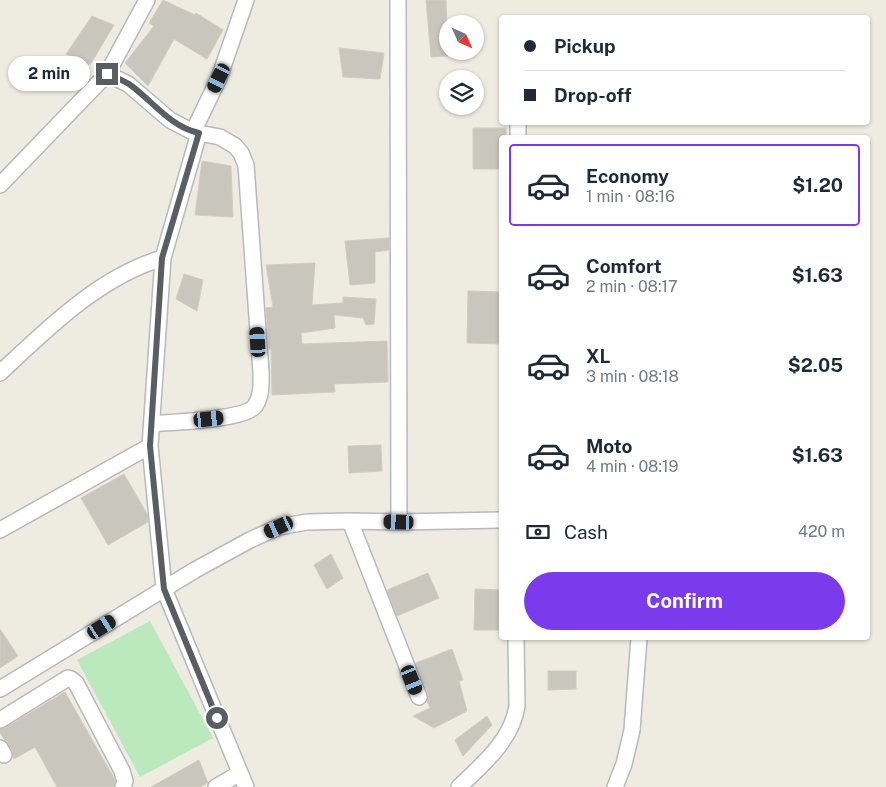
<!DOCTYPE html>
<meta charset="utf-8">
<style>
body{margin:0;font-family:"Public Sans",sans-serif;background:#f6f6f7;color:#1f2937;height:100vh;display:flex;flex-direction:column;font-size:19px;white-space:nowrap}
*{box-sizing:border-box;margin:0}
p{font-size:16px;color:#747a83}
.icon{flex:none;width:28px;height:28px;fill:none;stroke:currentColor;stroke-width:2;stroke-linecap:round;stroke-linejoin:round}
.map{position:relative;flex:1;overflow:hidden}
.details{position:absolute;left:499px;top:135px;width:371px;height:505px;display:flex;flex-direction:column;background:#fff;border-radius:5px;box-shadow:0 1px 4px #0004}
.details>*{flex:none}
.hud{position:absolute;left:499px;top:15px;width:371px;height:110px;border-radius:5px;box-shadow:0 1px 4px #0004;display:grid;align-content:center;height:110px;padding:0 25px;background:#fff}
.needle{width:32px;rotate:135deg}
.buttons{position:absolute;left:439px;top:15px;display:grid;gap:10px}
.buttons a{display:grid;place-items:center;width:45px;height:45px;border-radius:50%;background:#fff;box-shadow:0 1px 4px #0004;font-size:25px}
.end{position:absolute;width:22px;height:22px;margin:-11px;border:6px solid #5a5e63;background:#fff;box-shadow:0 0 0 2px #fff}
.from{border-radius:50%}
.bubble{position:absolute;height:35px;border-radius:18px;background:#fff;box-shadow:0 1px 4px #0004;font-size:16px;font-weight:700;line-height:35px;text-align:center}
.car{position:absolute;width:15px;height:30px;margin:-15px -8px;border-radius:6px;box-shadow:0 0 4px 1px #0007;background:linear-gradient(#222 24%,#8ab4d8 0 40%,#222 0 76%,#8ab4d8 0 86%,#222 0)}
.hud b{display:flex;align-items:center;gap:18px;height:48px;font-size:19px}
.hud b+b{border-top:1px solid #e0e1e3}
.hud i{width:12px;height:12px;background:#1f2937}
ul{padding:9px 0 0;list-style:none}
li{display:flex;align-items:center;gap:15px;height:82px;margin:0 10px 8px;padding:0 15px;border:2px solid transparent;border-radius:5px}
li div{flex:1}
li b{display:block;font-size:19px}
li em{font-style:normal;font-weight:700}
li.on{border-color:#7c3aed}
li>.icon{width:45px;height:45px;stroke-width:1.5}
.pay{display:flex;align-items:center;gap:12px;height:55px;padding:0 25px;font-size:19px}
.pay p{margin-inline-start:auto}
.action{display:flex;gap:10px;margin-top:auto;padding:10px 25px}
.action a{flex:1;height:58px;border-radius:30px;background:#7c3aed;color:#fff;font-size:20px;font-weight:700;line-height:58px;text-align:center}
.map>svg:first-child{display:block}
</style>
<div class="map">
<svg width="886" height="787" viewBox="0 0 886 787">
<rect width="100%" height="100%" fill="#eeebe1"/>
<path fill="#bbe8bc" d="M 150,621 L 213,738 L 140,777 L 77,660 Z"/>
<path fill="#c9c6be" stroke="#d3cdbf" d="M 163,0 L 195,15 L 196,13 L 223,30 L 207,59 L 174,39 L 148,86 L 125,63 L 154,26 L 149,23 Z
M 426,0 L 446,0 L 448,56 L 431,57 Z
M 92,16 L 114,25 L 90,65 L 66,54 Z
M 339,48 L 384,53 L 380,79 L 343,77 Z
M 473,128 L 506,128 L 506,138 L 501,138 L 501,169 L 473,169 Z
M 202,161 L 231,166 L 233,217 L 195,215 Z
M 389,238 L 389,250 L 375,252 L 375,283 L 350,285 L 345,241 Z
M 315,263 L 312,305 L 343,303 L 343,297 L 376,299 L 374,324 L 366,325 L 363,318 L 334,315 L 335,328 L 301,333 L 302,344 L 387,341 L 388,382 L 334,384 L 335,392 L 272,395 L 271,349 L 269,349 L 266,308 L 273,307 L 266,265 Z
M 184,274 L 203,280 L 197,311 L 176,299 Z
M 468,291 L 501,292 L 501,344 L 467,343 Z
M 381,445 L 382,471 L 349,473 L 348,446 Z
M 124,474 L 147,514 L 148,522 L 108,545 L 81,498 Z
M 331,554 L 343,578 L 327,589 L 314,565 Z
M 428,573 L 439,598 L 397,616 L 387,590 Z
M 475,589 L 500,590 L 499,630 L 474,630 Z
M 0,629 L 18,656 L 0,668 Z
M 452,649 L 463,680 L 459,681 L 467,711 L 434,728 L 413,716 L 430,708 L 427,701 L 428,694 L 416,663 Z
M 548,671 L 576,671 L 576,689 L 548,690 Z
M 65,692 L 115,780 L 114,787 L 57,787 L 35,747 L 14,759 L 12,750 L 0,733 L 0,729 L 5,728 Z
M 487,716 L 492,725 L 463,756 L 455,740 Z
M 199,760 L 208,783 L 200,787 L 151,787 Z"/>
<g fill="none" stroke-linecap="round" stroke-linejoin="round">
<defs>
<path id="minor" d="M 398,0 L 399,522
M 107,74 L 128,84 L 170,120 L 193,132 L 220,137 L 235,146 L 241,153 L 246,165 L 261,372 C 261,384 262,396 255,406 C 244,420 172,422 152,424
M 193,132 L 219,78 L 246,0
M 199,133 L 163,258 L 150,446 L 164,589 L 246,787
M 518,138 L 518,126
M 0,185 L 107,74 L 147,0
M 0,373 C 47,329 100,276 163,258
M 350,521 L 419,697
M 0,530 L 150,446
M 0,689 L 195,570 L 250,540 L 279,527 L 307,522 L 350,521 L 399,522 L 501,520
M 0,720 L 68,678 L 71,679 L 76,683 L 122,771 L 125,781 L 123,787
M 0,748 L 4,755
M 216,787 L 240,773
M 459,787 C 483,764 512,740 517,706 L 516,638
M 615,787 L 624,764 L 632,730 L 639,638"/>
</defs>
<use href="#minor" stroke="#b7b9bf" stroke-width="18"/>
<use href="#minor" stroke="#fff" stroke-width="15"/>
</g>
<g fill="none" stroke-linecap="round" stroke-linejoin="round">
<path stroke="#5a5e63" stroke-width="6" d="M 107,74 C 115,77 122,80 129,84 C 153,101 169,126 199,133 L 162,258 L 150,446 L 164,589 L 217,718"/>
</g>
</svg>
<div class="buttons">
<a><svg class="needle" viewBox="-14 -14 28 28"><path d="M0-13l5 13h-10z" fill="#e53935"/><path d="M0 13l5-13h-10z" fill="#747a83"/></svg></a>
<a><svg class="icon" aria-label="layers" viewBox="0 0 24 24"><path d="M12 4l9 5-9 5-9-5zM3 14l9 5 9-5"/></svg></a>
</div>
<i class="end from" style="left:217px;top:718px"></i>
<i class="end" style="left:107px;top:74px"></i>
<div class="bubble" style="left:8px;top:56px;width:82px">2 min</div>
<i class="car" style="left:219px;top:78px;rotate:206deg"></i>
<i class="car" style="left:258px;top:342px;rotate:356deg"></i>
<i class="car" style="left:209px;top:419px;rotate:84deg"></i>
<i class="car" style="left:399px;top:522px;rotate:272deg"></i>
<i class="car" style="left:279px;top:527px;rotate:245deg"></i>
<i class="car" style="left:102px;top:627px;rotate:58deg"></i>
<i class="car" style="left:412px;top:680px;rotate:158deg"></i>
<div class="hud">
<b><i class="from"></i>Pickup</b>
<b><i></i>Drop-off</b>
</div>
<section class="details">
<ul>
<li class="on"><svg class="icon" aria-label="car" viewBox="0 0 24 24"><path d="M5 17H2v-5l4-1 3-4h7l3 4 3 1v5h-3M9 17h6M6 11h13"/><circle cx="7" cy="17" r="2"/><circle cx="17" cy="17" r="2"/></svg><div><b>Economy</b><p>1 min · 08:16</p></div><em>$1.20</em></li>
<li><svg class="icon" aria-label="car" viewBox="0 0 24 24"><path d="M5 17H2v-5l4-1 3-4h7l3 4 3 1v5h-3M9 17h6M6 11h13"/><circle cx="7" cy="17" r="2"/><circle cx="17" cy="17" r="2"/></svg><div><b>Comfort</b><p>2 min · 08:17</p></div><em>$1.63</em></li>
<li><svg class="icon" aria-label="car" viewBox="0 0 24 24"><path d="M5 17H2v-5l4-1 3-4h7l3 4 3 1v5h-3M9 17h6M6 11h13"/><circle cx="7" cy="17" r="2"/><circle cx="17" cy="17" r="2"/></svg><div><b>XL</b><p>3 min · 08:18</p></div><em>$2.05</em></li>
<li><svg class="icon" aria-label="car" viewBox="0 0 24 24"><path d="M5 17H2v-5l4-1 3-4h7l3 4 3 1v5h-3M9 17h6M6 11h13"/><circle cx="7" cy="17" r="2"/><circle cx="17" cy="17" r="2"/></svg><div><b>Moto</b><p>4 min · 08:19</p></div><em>$1.63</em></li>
</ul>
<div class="pay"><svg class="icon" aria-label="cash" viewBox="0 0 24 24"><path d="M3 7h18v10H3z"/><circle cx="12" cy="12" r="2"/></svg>Cash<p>420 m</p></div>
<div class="action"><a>Confirm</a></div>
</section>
</div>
